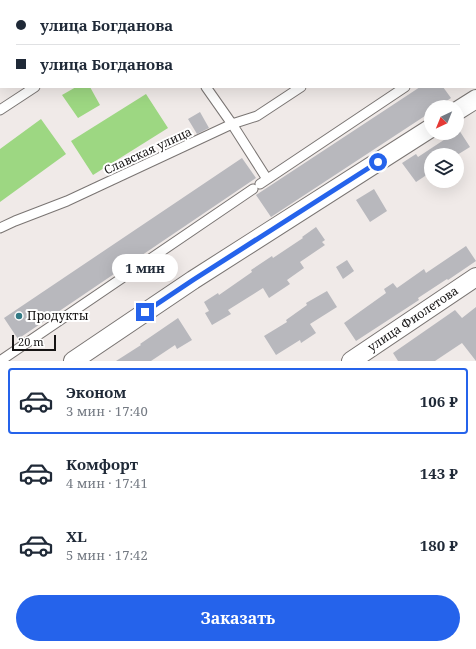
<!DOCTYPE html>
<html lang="ru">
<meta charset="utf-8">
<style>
body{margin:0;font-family:"Noto Serif",serif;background:#f2f2f3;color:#1f2937;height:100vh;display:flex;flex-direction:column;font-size:15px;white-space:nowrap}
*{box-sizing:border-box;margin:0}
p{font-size:13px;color:#747a83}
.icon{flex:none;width:22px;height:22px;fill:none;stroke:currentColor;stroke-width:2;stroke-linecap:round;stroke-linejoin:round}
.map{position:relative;height:361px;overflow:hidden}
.panel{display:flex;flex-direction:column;background:#fff;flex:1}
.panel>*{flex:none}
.top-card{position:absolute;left:0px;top:0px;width:476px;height:88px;box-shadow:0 4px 16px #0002;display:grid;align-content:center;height:88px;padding:0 16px;background:#fff}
.needle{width:26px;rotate:223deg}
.controls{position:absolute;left:424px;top:100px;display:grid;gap:8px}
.controls a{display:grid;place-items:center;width:40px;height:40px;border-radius:50%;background:#fff;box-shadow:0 4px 16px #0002;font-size:20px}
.scale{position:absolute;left:12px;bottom:10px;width:44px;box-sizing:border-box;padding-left:4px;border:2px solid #161414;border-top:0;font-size:11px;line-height:14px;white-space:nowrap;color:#161414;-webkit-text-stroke:3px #fff;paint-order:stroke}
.end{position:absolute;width:18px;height:18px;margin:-9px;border:5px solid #2563eb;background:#fff;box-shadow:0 0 0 2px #fff}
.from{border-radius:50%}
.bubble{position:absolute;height:28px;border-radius:14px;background:#fff;box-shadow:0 4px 16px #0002;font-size:13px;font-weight:700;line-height:28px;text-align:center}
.top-card b{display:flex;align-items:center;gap:14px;height:38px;font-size:15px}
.top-card b+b{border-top:1px solid #e0e1e3}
.top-card i{width:10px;height:10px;background:#1f2937}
ul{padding:7px 0 0;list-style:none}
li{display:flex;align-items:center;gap:12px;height:66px;margin:0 8px 6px;padding:0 8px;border:2px solid transparent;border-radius:4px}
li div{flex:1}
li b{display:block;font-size:15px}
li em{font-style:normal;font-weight:700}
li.on{border-color:#2563eb}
li>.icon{width:36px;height:36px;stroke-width:1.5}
.button{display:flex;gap:8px;margin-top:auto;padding:8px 16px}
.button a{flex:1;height:46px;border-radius:24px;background:#2563eb;color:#fff;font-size:16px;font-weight:700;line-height:46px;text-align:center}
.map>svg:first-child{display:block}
</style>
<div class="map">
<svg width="476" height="361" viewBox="0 0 476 361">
<rect width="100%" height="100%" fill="#f0eae8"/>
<path fill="#9dd782" d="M 76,87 L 90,87 L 100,105 L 78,118 L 62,95 Z
M 146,94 L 168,128 L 93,175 L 71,141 Z
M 41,119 L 66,154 L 0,202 L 0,149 Z"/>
<path fill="#b8b8bd" d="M 420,87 L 443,87 L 451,98 L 438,107 L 431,107 L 431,112 L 271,217 L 256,195 Z
M 200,112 L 209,128 L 197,134 L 188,119 Z
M 459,130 L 470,147 L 457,155 L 431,155 L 431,172 L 416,182 L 402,163 L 416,154 L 418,157 Z
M 242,158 L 256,178 L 18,339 L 4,318 Z
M 374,189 L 387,211 L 370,222 L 356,200 Z
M 316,227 L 325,240 L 322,242 L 325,245 L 300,262 L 304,268 L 287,280 L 290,284 L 269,298 L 263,288 L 228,310 L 231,314 L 212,325 L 205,313 L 209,311 L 204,302 L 218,293 L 219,295 L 252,272 L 251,270 L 272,256 L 273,258 L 303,238 L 302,237 Z
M 466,246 L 476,261 L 448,280 L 447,279 L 418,298 L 419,300 L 356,341 L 344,323 L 386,293 L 384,289 L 393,283 L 397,288 L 424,269 L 426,273 Z
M 347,260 L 354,271 L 343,279 L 336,267 Z
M 327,291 L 337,307 L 310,324 L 316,333 L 301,343 L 300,340 L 276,355 L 264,336 L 287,322 L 286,320 L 307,305 L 306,303 Z
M 476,307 L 476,361 L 462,343 L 435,361 L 398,361 L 393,353 L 455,310 L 462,318 Z
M 178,318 L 192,340 L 177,349 L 175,345 L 151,361 L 116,361 L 141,345 L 140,344 Z"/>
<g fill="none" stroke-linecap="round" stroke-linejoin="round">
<defs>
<path id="service" d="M 454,0 L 455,1
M 160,1 L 161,0
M 475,30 L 476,32
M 206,87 L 232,124 L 267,179
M 0,110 L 35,87
M 260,184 L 405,87
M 0,228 L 15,221 L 67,201 L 232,124 L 257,116 L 301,87
M 0,361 L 253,189"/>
<path id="minor" d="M 457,111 L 476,99
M 73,361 L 193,280 L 431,128
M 351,361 L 476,277"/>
</defs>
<use href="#service" stroke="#7a7573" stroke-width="11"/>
<use href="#minor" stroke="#7a7573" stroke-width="20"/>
<path stroke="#888483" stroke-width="2.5" stroke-dasharray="2 3" stroke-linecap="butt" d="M 413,0 L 413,1"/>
<use href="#service" stroke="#fff" stroke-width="9"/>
<use href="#minor" stroke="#fff" stroke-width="18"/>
</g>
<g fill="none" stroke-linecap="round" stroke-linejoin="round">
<path stroke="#2563eb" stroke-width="5" d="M 145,312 L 193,280 L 378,162"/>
</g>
<circle fill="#337a85" stroke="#fff" stroke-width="1.5" cx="19" cy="316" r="4"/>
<g text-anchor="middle" stroke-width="4" stroke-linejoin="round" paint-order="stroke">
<g font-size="12" fill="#161414" stroke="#fff">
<text transform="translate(148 151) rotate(-25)" y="4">Славская улица</text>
<text transform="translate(413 319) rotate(-34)" y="4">улица Фиолетова</text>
</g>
<g font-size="12" fill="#161414" stroke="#fff" text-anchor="start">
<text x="27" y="320">Продукты</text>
</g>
</g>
</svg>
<div class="controls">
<a><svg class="needle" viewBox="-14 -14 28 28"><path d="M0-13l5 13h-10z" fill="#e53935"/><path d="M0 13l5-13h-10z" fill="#747a83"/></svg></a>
<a><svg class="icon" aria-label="layers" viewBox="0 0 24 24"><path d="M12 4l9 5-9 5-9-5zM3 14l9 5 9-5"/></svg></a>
</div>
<div class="scale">20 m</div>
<i class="end from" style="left:378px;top:162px"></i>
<i class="end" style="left:145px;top:312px"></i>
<div class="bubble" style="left:112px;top:254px;width:66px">1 мин</div>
<div class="top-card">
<b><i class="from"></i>улица Богданова</b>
<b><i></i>улица Богданова</b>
</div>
</div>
<section class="panel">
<ul>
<li class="on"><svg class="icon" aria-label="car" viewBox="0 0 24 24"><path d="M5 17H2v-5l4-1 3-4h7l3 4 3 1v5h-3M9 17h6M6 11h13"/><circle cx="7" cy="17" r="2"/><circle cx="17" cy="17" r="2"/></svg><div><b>Эконом</b><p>3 мин · 17:40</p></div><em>106 ₽</em></li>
<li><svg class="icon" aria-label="car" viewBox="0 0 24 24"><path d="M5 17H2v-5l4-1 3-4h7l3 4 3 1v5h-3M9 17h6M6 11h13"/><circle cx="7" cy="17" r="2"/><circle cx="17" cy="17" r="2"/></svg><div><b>Комфорт</b><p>4 мин · 17:41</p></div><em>143 ₽</em></li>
<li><svg class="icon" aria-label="car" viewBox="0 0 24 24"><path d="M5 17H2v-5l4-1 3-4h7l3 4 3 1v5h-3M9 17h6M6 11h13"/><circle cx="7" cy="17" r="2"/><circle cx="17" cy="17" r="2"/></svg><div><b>XL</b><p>5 мин · 17:42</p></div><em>180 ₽</em></li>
</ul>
<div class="button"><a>Заказать</a></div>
</section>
